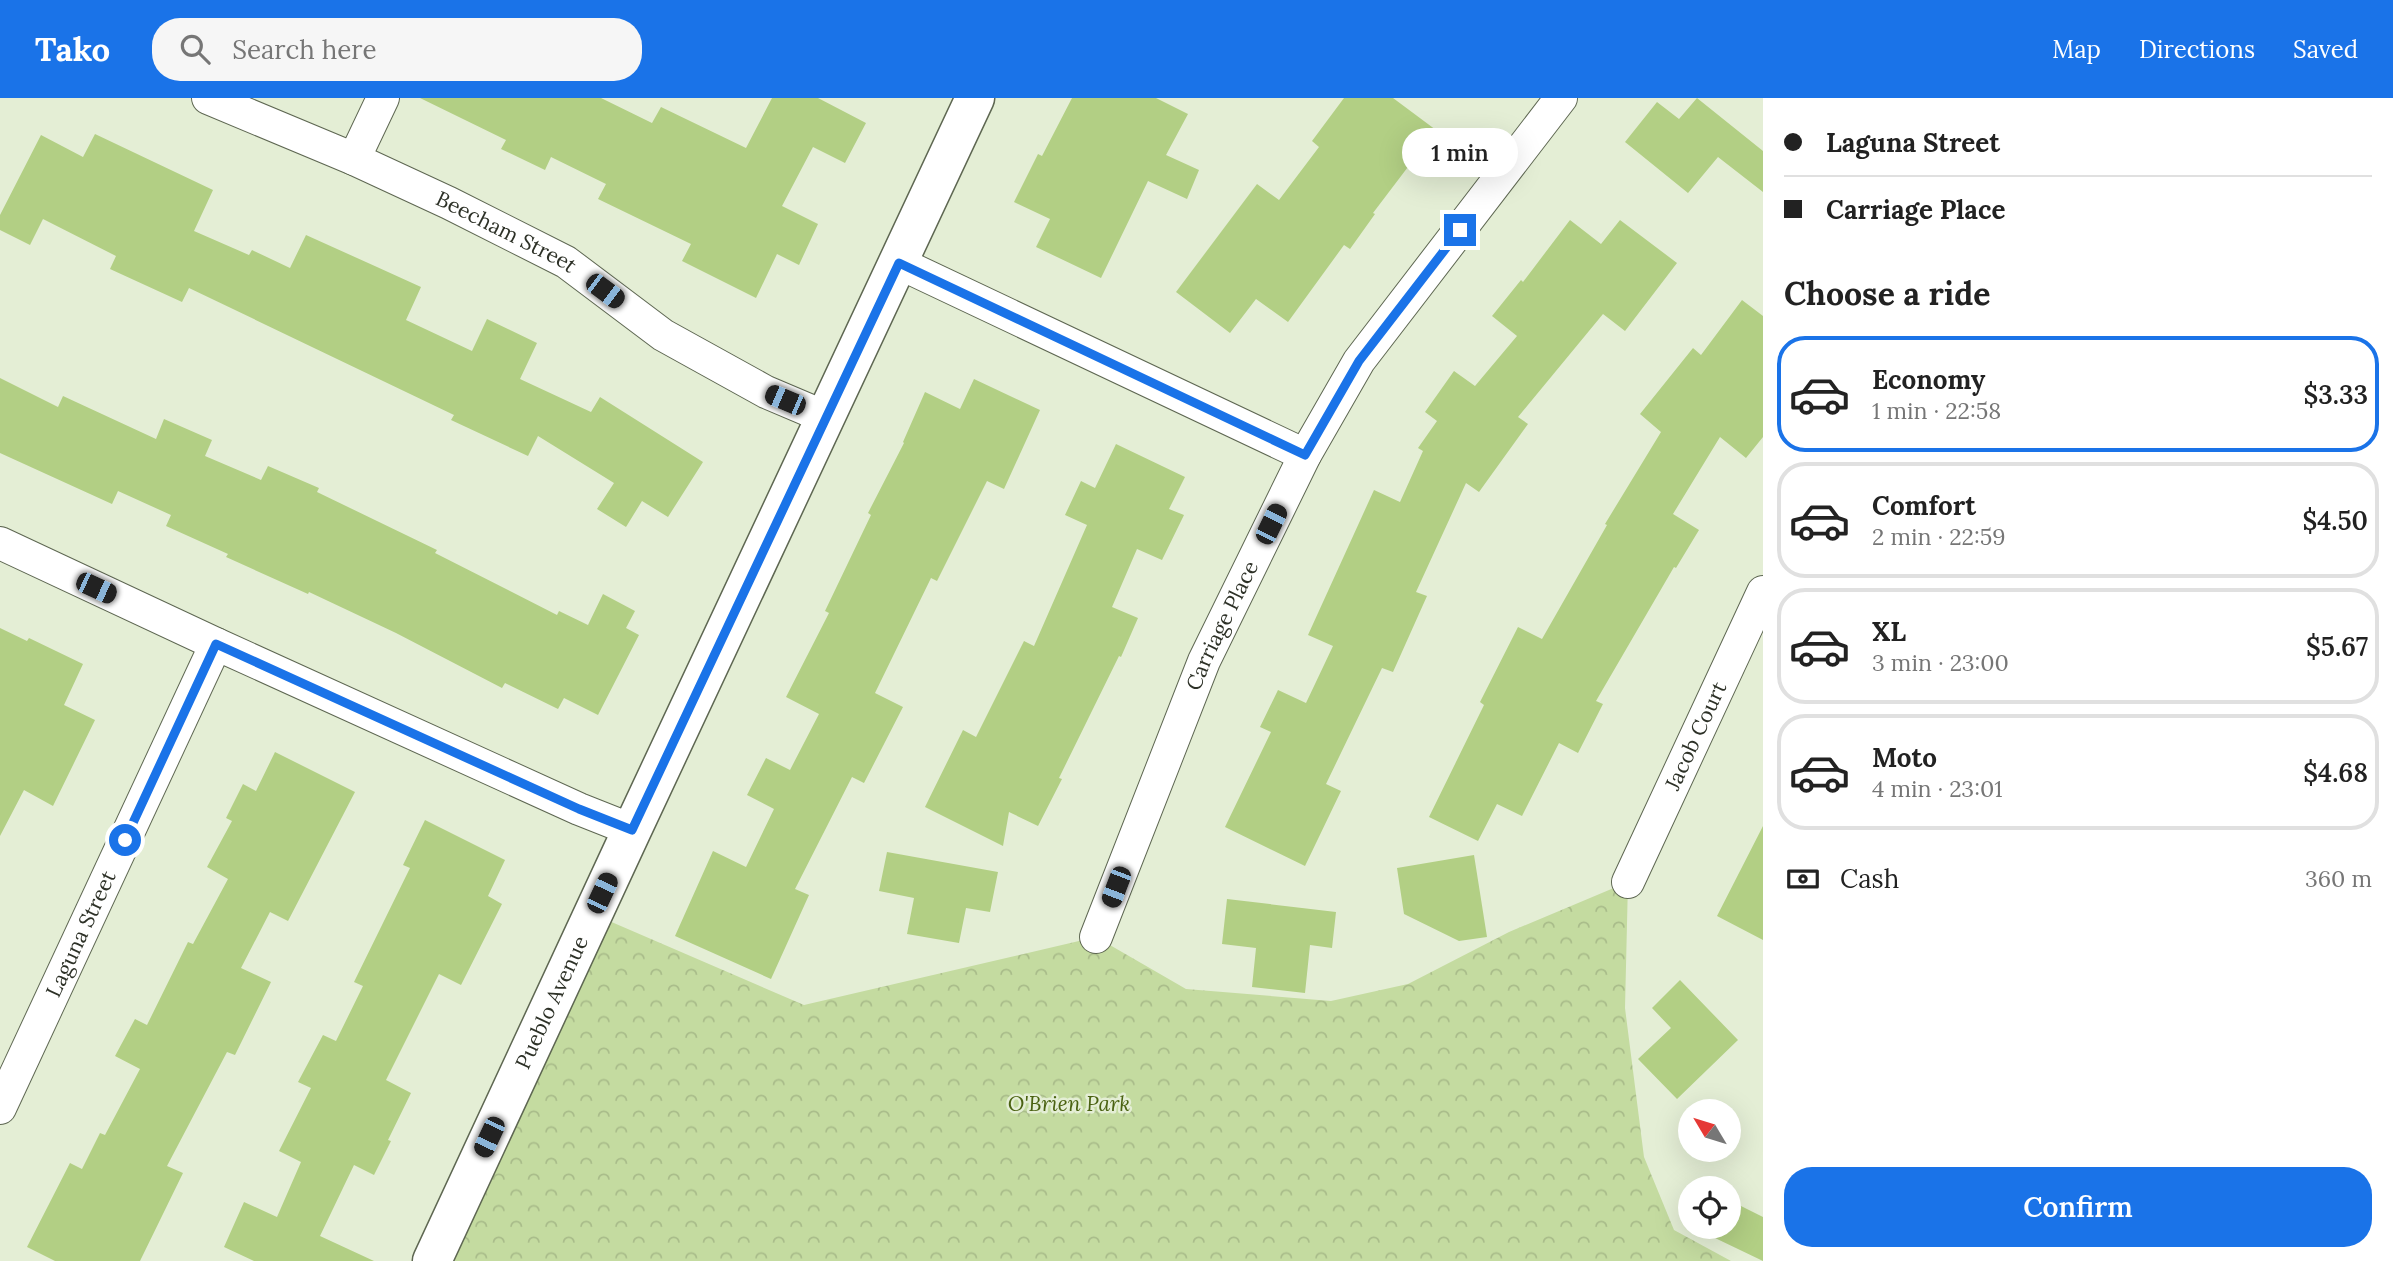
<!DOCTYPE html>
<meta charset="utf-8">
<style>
body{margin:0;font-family:Lora,serif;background:#f6f6f6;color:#222;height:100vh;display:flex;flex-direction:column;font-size:26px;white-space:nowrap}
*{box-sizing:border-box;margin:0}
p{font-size:23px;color:#767676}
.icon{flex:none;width:38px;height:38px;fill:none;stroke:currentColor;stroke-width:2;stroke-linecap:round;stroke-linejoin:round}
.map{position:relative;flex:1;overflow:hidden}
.details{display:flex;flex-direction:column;background:#fff;width:630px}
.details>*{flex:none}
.guide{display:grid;align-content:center;height:154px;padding:0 21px;background:#fff}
.needle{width:46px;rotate:308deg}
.fabs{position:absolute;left:1678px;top:1001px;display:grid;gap:14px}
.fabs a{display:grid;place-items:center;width:63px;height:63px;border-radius:50%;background:#fff;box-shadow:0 7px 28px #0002;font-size:35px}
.end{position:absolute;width:32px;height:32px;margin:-16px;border:9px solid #1a73e8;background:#fff;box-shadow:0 0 0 4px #fff}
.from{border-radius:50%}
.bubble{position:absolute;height:49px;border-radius:24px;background:#fff;box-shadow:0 7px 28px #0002;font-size:23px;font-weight:600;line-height:49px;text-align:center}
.car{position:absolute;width:21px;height:42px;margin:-21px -10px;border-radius:9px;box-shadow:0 0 5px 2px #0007;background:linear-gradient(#222 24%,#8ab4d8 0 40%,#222 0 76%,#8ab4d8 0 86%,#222 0)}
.guide b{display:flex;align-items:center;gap:24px;height:66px;font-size:26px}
.guide b+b{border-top:2px solid #e0e0e0}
.guide i{width:18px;height:18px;background:#222}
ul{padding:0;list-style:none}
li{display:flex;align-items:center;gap:21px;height:116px;margin:0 14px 10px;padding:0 7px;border:4px solid #e0e0e0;border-radius:28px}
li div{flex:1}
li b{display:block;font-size:26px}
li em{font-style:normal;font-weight:600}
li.current{border-color:#1a73e8}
li>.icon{width:63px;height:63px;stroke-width:1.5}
h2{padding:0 21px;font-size:32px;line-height:84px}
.pay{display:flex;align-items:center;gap:18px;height:77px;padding:0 21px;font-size:26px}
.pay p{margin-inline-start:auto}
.button{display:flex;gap:14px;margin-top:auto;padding:14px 21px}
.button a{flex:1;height:80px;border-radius:28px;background:#1a73e8;color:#fff;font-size:28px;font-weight:600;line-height:80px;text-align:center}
header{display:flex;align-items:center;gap:42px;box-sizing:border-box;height:98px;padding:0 35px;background:#1a73e8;color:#fff}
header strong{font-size:33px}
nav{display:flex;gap:38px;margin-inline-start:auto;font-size:24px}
.search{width:490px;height:63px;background:#f6f6f6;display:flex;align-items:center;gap:18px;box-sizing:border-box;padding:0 24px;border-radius:28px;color:#767676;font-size:26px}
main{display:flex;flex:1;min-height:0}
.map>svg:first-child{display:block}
</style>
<header>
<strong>Tako</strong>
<div class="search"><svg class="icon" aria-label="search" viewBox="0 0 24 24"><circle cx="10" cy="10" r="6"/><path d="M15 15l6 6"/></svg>Search here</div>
<nav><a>Map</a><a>Directions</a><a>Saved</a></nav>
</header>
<main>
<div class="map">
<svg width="1763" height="1163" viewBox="0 0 1763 1163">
<defs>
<pattern id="park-crowns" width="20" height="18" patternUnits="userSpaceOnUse" patternTransform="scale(1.75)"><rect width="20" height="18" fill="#c4dba0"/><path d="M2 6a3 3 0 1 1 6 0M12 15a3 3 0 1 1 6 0" fill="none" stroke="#a9bc8a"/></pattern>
</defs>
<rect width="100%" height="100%" fill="#e4eed5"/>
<path fill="url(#park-crowns)" d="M 1628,784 L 1625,910 L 1644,1059 L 1674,1132 L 1731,1163 L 432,1163 L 593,816 L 804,907 L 1096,839 L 1186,891 L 1331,903 L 1408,886 L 1509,834 Z"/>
<path fill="#b2cf84" d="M 420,0 L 601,0 L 652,25 L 661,9 L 746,50 L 772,0 L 818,0 L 866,25 L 845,65 L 813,49 L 782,108 L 818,126 L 799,167 L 777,156 L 756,200 L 682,163 L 691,146 L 598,101 L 606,86 L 551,59 L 545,72 L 501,51 L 506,42 Z
M 1072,0 L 1156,0 L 1188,16 L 1166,57 L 1199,72 L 1187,101 L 1148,83 L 1101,180 L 1036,149 L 1050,121 L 1014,104 L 1038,56 L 1042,58 Z
M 1344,0 L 1393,0 L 1436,32 L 1373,115 L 1375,116 L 1350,151 L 1344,147 L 1288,224 L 1256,201 L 1230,235 L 1176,194 L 1257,86 L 1279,102 L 1319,49 L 1312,43 Z
M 1697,0 L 1763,53 L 1763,94 L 1718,59 L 1688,95 L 1625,44 L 1657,4 L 1679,21 Z
M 95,36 L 213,92 L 194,133 L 249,157 L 252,152 L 290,170 L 306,137 L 377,169 L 421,189 L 406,222 L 472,253 L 487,221 L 537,245 L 520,281 L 591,314 L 600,299 L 703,364 L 668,419 L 642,403 L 626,429 L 597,411 L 614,385 L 538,338 L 528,358 L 451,322 L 454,317 L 189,190 L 182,204 L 110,171 L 116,158 L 43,121 L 30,147 L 0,132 L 0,117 L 41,37 L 83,59 Z
M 1570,122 L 1601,146 L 1620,122 L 1677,165 L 1625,233 L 1603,216 L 1518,319 L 1528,326 L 1479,394 L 1466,385 L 1416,494 L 1427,498 L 1393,574 L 1382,570 L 1326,686 L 1341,693 L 1305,768 L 1225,729 L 1271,634 L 1260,629 L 1278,592 L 1306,605 L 1333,548 L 1308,537 L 1374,392 L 1400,404 L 1423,353 L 1418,350 L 1437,323 L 1425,314 L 1454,273 L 1475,288 L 1517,238 L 1492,218 L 1521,182 L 1523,184 Z
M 1742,202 L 1763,218 L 1763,339 L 1746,360 L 1720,339 L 1673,416 L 1699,432 L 1676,470 L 1674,469 L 1596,603 L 1603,606 L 1578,655 L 1559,645 L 1522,718 L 1497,706 L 1478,743 L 1429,719 L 1484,607 L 1480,604 L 1518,529 L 1542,541 L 1607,427 L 1605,426 L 1661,334 L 1640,316 L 1693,250 L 1701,257 Z
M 0,280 L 58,309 L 63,298 L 156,341 L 164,321 L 212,342 L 205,358 L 261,382 L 268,368 L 319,390 L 317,394 L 437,452 L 435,455 L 557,517 L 559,513 L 588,527 L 603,496 L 635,513 L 626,530 L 639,537 L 598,617 L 564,600 L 558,611 L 505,585 L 502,590 L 396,535 L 309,494 L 308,496 L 226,459 L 228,456 L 166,428 L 171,417 L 118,393 L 112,406 L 0,355 Z
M 974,281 L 1040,312 L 1004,391 L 987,383 L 937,483 L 931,480 L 875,595 L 903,609 L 864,685 L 852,679 L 795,791 L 809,797 L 771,881 L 675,838 L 713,753 L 746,769 L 774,711 L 747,697 L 766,660 L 790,672 L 819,616 L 786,599 L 829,515 L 825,513 L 871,417 L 868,415 L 904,345 L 903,344 L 925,294 L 960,311 Z
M 1116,346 L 1185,379 L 1169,411 L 1184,417 L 1162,462 L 1137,451 L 1112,509 L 1138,520 L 1121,559 L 1119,558 L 1059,680 L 1062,681 L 1038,728 L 1009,714 L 1003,748 L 925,709 L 963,632 L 976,639 L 1024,543 L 1034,548 L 1087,427 L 1065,417 L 1081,383 L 1095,390 Z
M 0,530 L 27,543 L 29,540 L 83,566 L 64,607 L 95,622 L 53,708 L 24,692 L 0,738 Z
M 275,654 L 355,694 L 288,823 L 270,814 L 241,870 L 271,884 L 235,957 L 227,954 L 167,1068 L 183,1075 L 140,1163 L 55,1163 L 27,1149 L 70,1065 L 82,1071 L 100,1035 L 105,1037 L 140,971 L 115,958 L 135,921 L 147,927 L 188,844 L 193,846 L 228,781 L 207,769 L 232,723 L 226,720 L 243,686 L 256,693 Z
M 425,722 L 505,762 L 488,798 L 502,806 L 461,887 L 439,876 L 386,982 L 411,995 L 388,1042 L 391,1043 L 374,1077 L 354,1067 L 320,1138 L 374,1163 L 254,1163 L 224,1149 L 244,1104 L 277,1119 L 301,1064 L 279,1053 L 311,990 L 298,984 L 323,937 L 336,943 L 363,888 L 354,884 L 410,770 L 403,767 Z
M 1763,728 L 1763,842 L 1717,818 Z
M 887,754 L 998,774 L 990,814 L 966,810 L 959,845 L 907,836 L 914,800 L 879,793 Z
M 1474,757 L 1487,839 L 1459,843 L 1404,816 L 1397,770 Z
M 1227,801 L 1336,814 L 1332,850 L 1310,847 L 1305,895 L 1252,889 L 1256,850 L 1222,846 Z
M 1680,882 L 1738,942 L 1677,1001 L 1638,961 L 1671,930 L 1652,910 Z
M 1733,1104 L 1763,1119 L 1763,1163 L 1715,1140 L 1721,1129 L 1729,1129 L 1729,1113 Z"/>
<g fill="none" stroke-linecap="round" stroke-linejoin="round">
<defs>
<g id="street">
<path id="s1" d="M 208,0 L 354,61 L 449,105 L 566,164 L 663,237 L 766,294 L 825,319"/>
<path d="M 354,61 L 383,0"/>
<path d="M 899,165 L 1305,357"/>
<path d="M 0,445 L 216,546 L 579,711 L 632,732"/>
<path id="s2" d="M 1628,784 L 1763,494"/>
<path id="s3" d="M 1096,839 L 1204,563 L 1305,357 L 1359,263 L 1561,0"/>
<path id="s4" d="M 0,1010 L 216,546"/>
</g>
<g id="secondary">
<path id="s5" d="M 432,1163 L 632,732 L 975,0"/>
</g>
</defs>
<use href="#street" stroke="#5e6752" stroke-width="34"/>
<use href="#secondary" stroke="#5e6752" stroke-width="41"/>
<use href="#street" stroke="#fff" stroke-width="32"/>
<use href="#secondary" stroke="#fff" stroke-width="38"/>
</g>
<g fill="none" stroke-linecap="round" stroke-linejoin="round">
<path stroke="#1a73e8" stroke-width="9" d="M 125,742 L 216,546 L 579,711 L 632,732 L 899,165 L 1305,357 L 1359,263 L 1460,132"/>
</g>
<g text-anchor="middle" stroke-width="5" stroke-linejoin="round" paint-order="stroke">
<g font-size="21" fill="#2d3127" stroke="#e4eed5">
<text dy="7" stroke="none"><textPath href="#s1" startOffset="327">Beecham Street</textPath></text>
<text dy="7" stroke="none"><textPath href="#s3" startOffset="336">Carriage Place</textPath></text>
<text dy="7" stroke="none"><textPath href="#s2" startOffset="161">Jacob Court</textPath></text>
<text dy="7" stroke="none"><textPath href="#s4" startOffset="192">Laguna Street</textPath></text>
<text dy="7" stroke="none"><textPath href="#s5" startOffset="285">Pueblo Avenue</textPath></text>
</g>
<g font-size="21" font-style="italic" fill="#4a6211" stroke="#e4eed5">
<text x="1069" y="1013">O'Brien Park</text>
</g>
</g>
</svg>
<div class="fabs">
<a><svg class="needle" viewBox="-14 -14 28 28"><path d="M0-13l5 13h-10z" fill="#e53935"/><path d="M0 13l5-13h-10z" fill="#767676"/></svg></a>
<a><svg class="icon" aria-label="locate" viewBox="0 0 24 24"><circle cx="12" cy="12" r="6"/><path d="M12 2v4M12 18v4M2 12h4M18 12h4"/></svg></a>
</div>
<i class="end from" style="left:125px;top:742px"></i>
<i class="end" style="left:1460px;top:132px"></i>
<div class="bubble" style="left:1402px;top:30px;width:116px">1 min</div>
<i class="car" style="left:605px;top:193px;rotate:127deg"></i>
<i class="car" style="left:785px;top:302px;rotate:293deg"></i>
<i class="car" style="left:1271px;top:426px;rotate:26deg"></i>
<i class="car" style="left:96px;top:490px;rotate:115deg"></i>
<i class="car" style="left:1116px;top:789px;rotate:201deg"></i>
<i class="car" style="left:602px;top:795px;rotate:25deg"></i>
<i class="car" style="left:489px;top:1039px;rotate:205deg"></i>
</div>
<section class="details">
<div class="guide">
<b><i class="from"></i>Laguna Street</b>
<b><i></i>Carriage Place</b>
</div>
<h2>Choose a ride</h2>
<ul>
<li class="current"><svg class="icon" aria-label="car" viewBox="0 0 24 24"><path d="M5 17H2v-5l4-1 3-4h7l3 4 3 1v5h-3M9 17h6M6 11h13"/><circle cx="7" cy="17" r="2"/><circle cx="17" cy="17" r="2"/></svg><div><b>Economy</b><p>1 min · 22:58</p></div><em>$3.33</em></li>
<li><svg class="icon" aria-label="car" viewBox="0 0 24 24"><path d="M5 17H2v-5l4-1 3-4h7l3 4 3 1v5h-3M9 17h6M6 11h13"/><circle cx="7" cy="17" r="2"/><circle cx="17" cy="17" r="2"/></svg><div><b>Comfort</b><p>2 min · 22:59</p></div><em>$4.50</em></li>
<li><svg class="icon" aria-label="car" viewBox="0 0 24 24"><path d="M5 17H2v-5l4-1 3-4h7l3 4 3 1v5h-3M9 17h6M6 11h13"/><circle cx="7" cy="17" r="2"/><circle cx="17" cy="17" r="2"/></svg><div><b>XL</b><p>3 min · 23:00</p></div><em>$5.67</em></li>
<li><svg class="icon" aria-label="car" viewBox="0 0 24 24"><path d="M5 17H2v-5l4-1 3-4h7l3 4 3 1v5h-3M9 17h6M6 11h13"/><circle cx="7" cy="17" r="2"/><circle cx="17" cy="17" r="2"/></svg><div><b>Moto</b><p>4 min · 23:01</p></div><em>$4.68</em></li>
</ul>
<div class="pay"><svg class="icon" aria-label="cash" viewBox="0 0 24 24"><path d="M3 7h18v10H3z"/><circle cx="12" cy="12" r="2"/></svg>Cash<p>360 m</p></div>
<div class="button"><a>Confirm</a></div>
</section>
</main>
